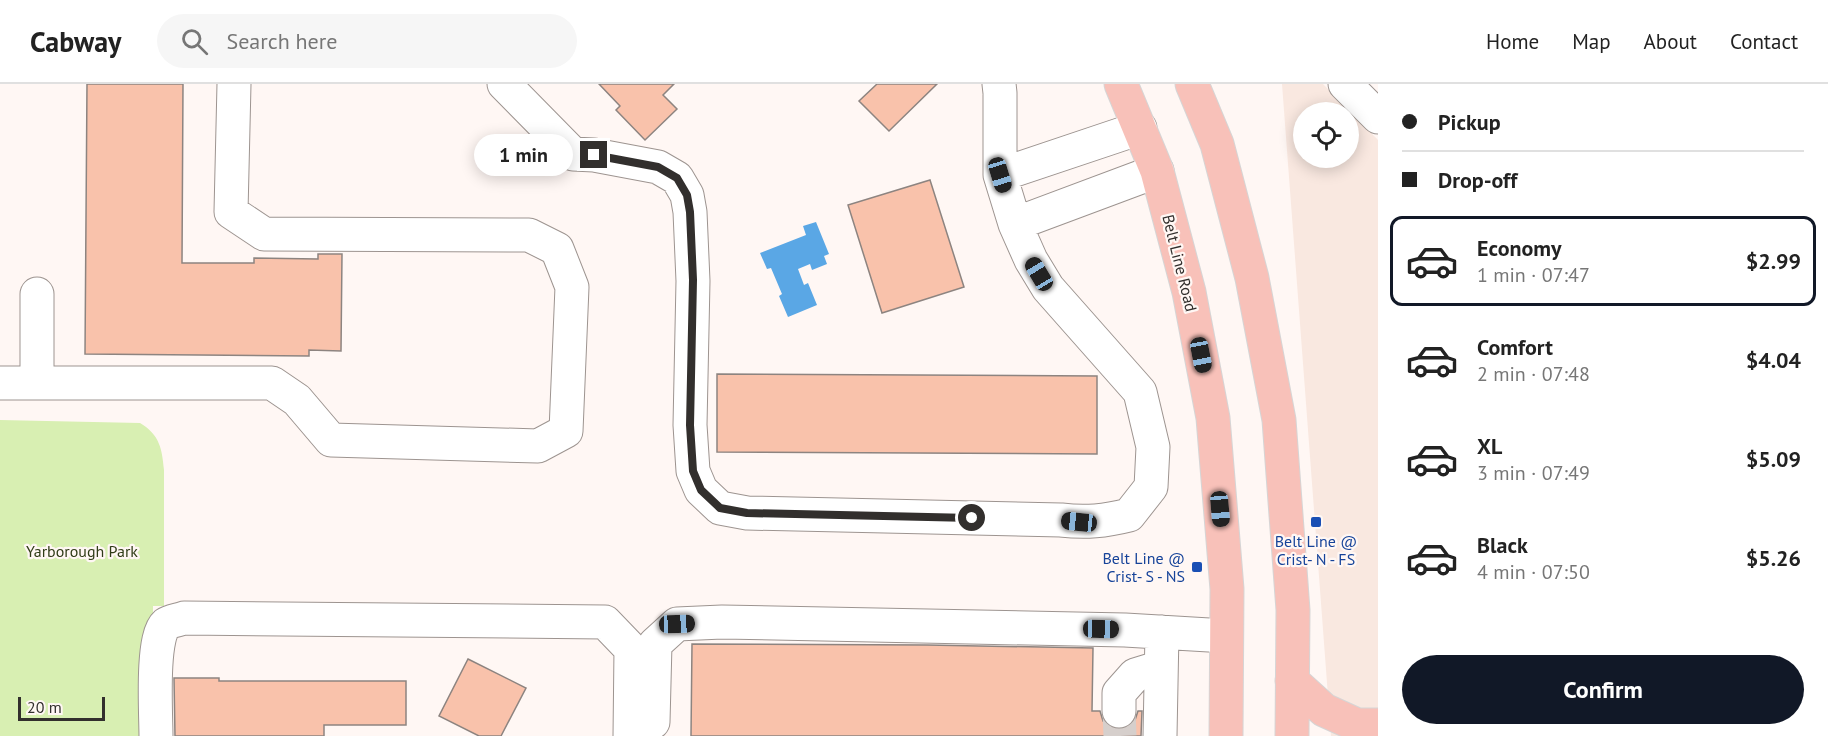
<!DOCTYPE html>
<meta charset="utf-8">
<style>
body{margin:0;font-family:"PT Sans",sans-serif;background:#f6f6f6;color:#222;height:100vh;display:flex;flex-direction:column;font-size:22px;white-space:nowrap}
*{box-sizing:border-box;margin:0}
p{font-size:20px;color:#767676}
.icon{flex:none;width:33px;height:33px;fill:none;stroke:currentColor;stroke-width:2;stroke-linecap:round;stroke-linejoin:round}
.map{position:relative;flex:1;overflow:hidden}
.drawer{display:flex;flex-direction:column;background:#fff;width:450px}
.drawer>*{flex:none}
.top-card{display:grid;align-content:center;height:132px;padding:0 24px;background:#fff}
.controls{position:absolute;left:1293px;top:18px;display:grid;gap:12px}
.controls a{display:grid;place-items:center;width:66px;height:66px;border-radius:50%;background:#fff;box-shadow:0 3px 15px #0003;font-size:30px}
.scale{position:absolute;left:18px;bottom:15px;width:87px;box-sizing:border-box;padding-left:6px;border:3px solid #322f2d;border-top:0;font-size:16px;line-height:21px;white-space:nowrap;color:#322f2d;-webkit-text-stroke:4px #fff7f4;paint-order:stroke}
.end{position:absolute;width:27px;height:27px;margin:-14px;border:8px solid #322f2d;background:#fff;box-shadow:0 0 0 3px #fff}
.from{border-radius:50%}
.bubble{position:absolute;height:42px;border-radius:21px;background:#fff;box-shadow:0 3px 15px #0003;font-size:20px;font-weight:700;line-height:42px;text-align:center}
.car{position:absolute;width:18px;height:36px;margin:-18px -9px;border-radius:8px;box-shadow:0 0 4px 2px #0007;background:linear-gradient(#222 24%,#8ab4d8 0 40%,#222 0 76%,#8ab4d8 0 86%,#222 0)}
.top-card b{display:flex;align-items:center;gap:21px;height:57px;font-size:22px}
.top-card b+b{border-top:2px solid #e0e0e0}
.top-card i{width:15px;height:15px;background:#222}
ul{padding:0;list-style:none}
li{display:flex;align-items:center;gap:18px;height:90px;margin:0 12px 9px;padding:0 12px;border:3px solid transparent;border-radius:12px}
li div{flex:1}
li b{display:block;font-size:22px}
li em{font-style:normal;font-weight:700}
li.selected{border-color:#111827}
li>.icon{width:54px;height:54px;stroke-width:1.5}
.button{display:flex;gap:12px;margin-top:auto;padding:12px 24px}
.button a{flex:1;height:69px;border-radius:36px;background:#111827;color:#fff;font-size:24px;font-weight:700;line-height:69px;text-align:center}
header{display:flex;align-items:center;gap:36px;box-sizing:border-box;height:84px;padding:0 30px;background:#fff;border-bottom:2px solid #e0e0e0}
header strong{font-size:28px}
nav{display:flex;gap:33px;margin-inline-start:auto;font-size:21px}
.search{width:420px;height:54px;background:#f6f6f6;display:flex;align-items:center;gap:15px;box-sizing:border-box;padding:0 21px;border-radius:33px;color:#767676;font-size:22px}
main{display:flex;flex:1;min-height:0}
.map>svg:first-child{display:block}
</style>
<header>
<strong>Cabway</strong>
<div class="search"><svg class="icon" aria-label="search" viewBox="0 0 24 24"><circle cx="10" cy="10" r="6"/><path d="M15 15l6 6"/></svg>Search here</div>
<nav><a>Home</a><a>Map</a><a>About</a><a>Contact</a></nav>
</header>
<main>
<div class="map">
<svg width="1378" height="652" viewBox="0 0 1378 652">
<rect width="100%" height="100%" fill="#fff7f4"/>
<path fill="#f9e8e0" fill-rule="evenodd" d="M 1282,0 L 1323,0 L 1378,56 L 1378,652 L 1331,652 ZM 1304,28 L 1348,28 L 1348,74 L 1304,74 Z"/>
<path fill="#d8efb2" d="M 0,336 L 140,339 C 160,351 162,365 164,386 L 164,522 L 153,522 L 152,652 L 0,652 Z"/>
<path fill="#5aa7e5" d="M 816,138 L 829,170 L 824,172 L 827,180 L 812,186 L 810,180 L 798,185 L 804,201 L 808,199 L 817,221 L 788,233 L 779,212 L 782,210 L 771,184 L 767,185 L 760,169 L 806,151 L 803,142 Z"/>
<path fill="#f9c2ab" stroke="#8d8480" stroke-width="1.5" d="M 87,0 L 183,0 L 182,179 L 254,179 L 254,174 L 318,175 L 318,170 L 342,170 L 341,267 L 309,266 L 309,272 L 85,270 Z
M 599,0 L 674,0 L 663,11 L 677,25 L 645,56 L 616,26 L 620,22 Z
M 877,0 L 937,0 L 889,47 L 859,17 Z
M 930,96 L 964,203 L 882,229 L 848,121 Z
M 717,290 L 1097,292 L 1097,370 L 717,368 Z
M 692,560 L 927,561 L 1093,564 L 1092,627 L 1100,627 L 1103,637 L 1110,643 L 1118,646 L 1129,643 L 1135,636 L 1138,627 L 1142,627 L 1141,652 L 691,652 Z
M 468,575 L 526,604 L 501,652 L 479,652 L 439,632 Z
M 174,594 L 219,594 L 219,597 L 406,597 L 406,641 L 324,641 L 324,652 L 175,652 Z"/>
<g fill="none" stroke-linecap="round" stroke-linejoin="round">
<path stroke="#d6cfcc" stroke-width="33" stroke-dasharray="33 16" stroke-linecap="butt" d="M 1119,627 L 1120,652"/>
<defs>
<path id="minor" d="M 504,0 L 573,70 L 594,71 L 658,83 L 677,94 L 687,111 L 690,128 L 693,197 L 690,341 L 693,387 L 701,406 L 720,424 L 747,429 L 1061,436 C 1086,439 1105,437 1129,431 L 1151,403 L 1153,363 L 1140,308 L 1048,204 L 1031,176 L 1015,140 L 1000,91 L 1000,9 L 999,0
M 1345,0 L 1378,33
M 1000,91 L 1140,44
M 1015,140 L 1157,87
M 37,210 L 37,299
M 0,299 L 272,299 L 297,316 L 331,356 L 538,362 L 566,347 L 572,203 L 557,165 L 529,151 L 264,150 L 231,128 L 234,0
M 1119,627 L 1119,609 L 1135,591 L 1161,583
M 653,638 L 655,560 L 677,540 L 722,538 L 1125,546 L 1226,552
M 156,652 C 156,631 151,553 166,540 C 170,537 179,536 184,534 L 605,538 L 631,565 L 630,652
M 1160,652 L 1162,548"/>
<path id="major" d="M 1121,0 L 1157,87 L 1189,208 L 1213,334 L 1227,505 L 1226,652
M 1192,0 L 1217,60 L 1252,194 L 1279,336 L 1293,526 L 1292,652
M 1292,597 L 1324,626 L 1357,641 L 1378,641"/>
</defs>
<use href="#minor" stroke="#9d9490" stroke-width="35"/>
<use href="#major" stroke="#d6d5d5" stroke-width="35"/>
<use href="#minor" stroke="#fff" stroke-width="33"/>
<use href="#major" stroke="#f8c1b9" stroke-width="33"/>
</g>
<g fill="none" stroke-linecap="round" stroke-linejoin="round">
<path stroke="#322f2d" stroke-width="8" d="M 594,71 L 658,83 L 677,94 L 687,111 L 690,128 L 693,196 L 690,341 L 693,387 L 701,406 L 720,424 L 747,429 L 972,434"/>
</g>
<g fill="#1a4fb4" stroke="#fff7f4" stroke-width="2">
<rect x="1310" y="432" width="12" height="12" rx="3"/>
<rect x="1191" y="477" width="12" height="12" rx="3"/>
</g>
<g text-anchor="middle" stroke-width="4.5" stroke-linejoin="round" paint-order="stroke">
<g font-size="16" fill="#322f2d" stroke="#fff7f4">
<text transform="translate(1180 179) rotate(76)" y="6">Belt Line Road</text>
</g>
<g font-size="16" fill="#164399" stroke="#fff7f4">
<text x="1316" y="463">Belt Line @<tspan x="1316" dy="18">Crist- N - FS</tspan></text>
<text x="1185" y="480" text-anchor="end">Belt Line @<tspan x="1185" dy="18">Crist- S - NS</tspan></text>
</g>
<g font-size="16" fill="#303c17" stroke="#fff7f4">
<text x="82" y="473">Yarborough Park</text>
</g>
</g>
</svg>
<div class="controls">
<a><svg class="icon" aria-label="locate" viewBox="0 0 24 24"><circle cx="12" cy="12" r="6"/><path d="M12 2v4M12 18v4M2 12h4M18 12h4"/></svg></a>
</div>
<div class="scale">20 m</div>
<i class="end from" style="left:972px;top:434px"></i>
<i class="end" style="left:594px;top:71px"></i>
<div class="bubble" style="left:474px;top:50px;width:99px">1 min</div>
<i class="car" style="left:1000px;top:91px;rotate:163deg"></i>
<i class="car" style="left:1039px;top:190px;rotate:329deg"></i>
<i class="car" style="left:1201px;top:271px;rotate:169deg"></i>
<i class="car" style="left:1220px;top:425px;rotate:175deg"></i>
<i class="car" style="left:1079px;top:438px;rotate:276deg"></i>
<i class="car" style="left:677px;top:540px;rotate:88deg"></i>
<i class="car" style="left:1101px;top:545px;rotate:91deg"></i>
</div>
<section class="drawer">
<div class="top-card">
<b><i class="from"></i>Pickup</b>
<b><i></i>Drop-off</b>
</div>
<ul>
<li class="selected"><svg class="icon" aria-label="car" viewBox="0 0 24 24"><path d="M5 17H2v-5l4-1 3-4h7l3 4 3 1v5h-3M9 17h6M6 11h13"/><circle cx="7" cy="17" r="2"/><circle cx="17" cy="17" r="2"/></svg><div><b>Economy</b><p>1 min · 07:47</p></div><em>$2.99</em></li>
<li><svg class="icon" aria-label="car" viewBox="0 0 24 24"><path d="M5 17H2v-5l4-1 3-4h7l3 4 3 1v5h-3M9 17h6M6 11h13"/><circle cx="7" cy="17" r="2"/><circle cx="17" cy="17" r="2"/></svg><div><b>Comfort</b><p>2 min · 07:48</p></div><em>$4.04</em></li>
<li><svg class="icon" aria-label="car" viewBox="0 0 24 24"><path d="M5 17H2v-5l4-1 3-4h7l3 4 3 1v5h-3M9 17h6M6 11h13"/><circle cx="7" cy="17" r="2"/><circle cx="17" cy="17" r="2"/></svg><div><b>XL</b><p>3 min · 07:49</p></div><em>$5.09</em></li>
<li><svg class="icon" aria-label="car" viewBox="0 0 24 24"><path d="M5 17H2v-5l4-1 3-4h7l3 4 3 1v5h-3M9 17h6M6 11h13"/><circle cx="7" cy="17" r="2"/><circle cx="17" cy="17" r="2"/></svg><div><b>Black</b><p>4 min · 07:50</p></div><em>$5.26</em></li>
</ul>
<div class="button"><a>Confirm</a></div>
</section>
</main>
